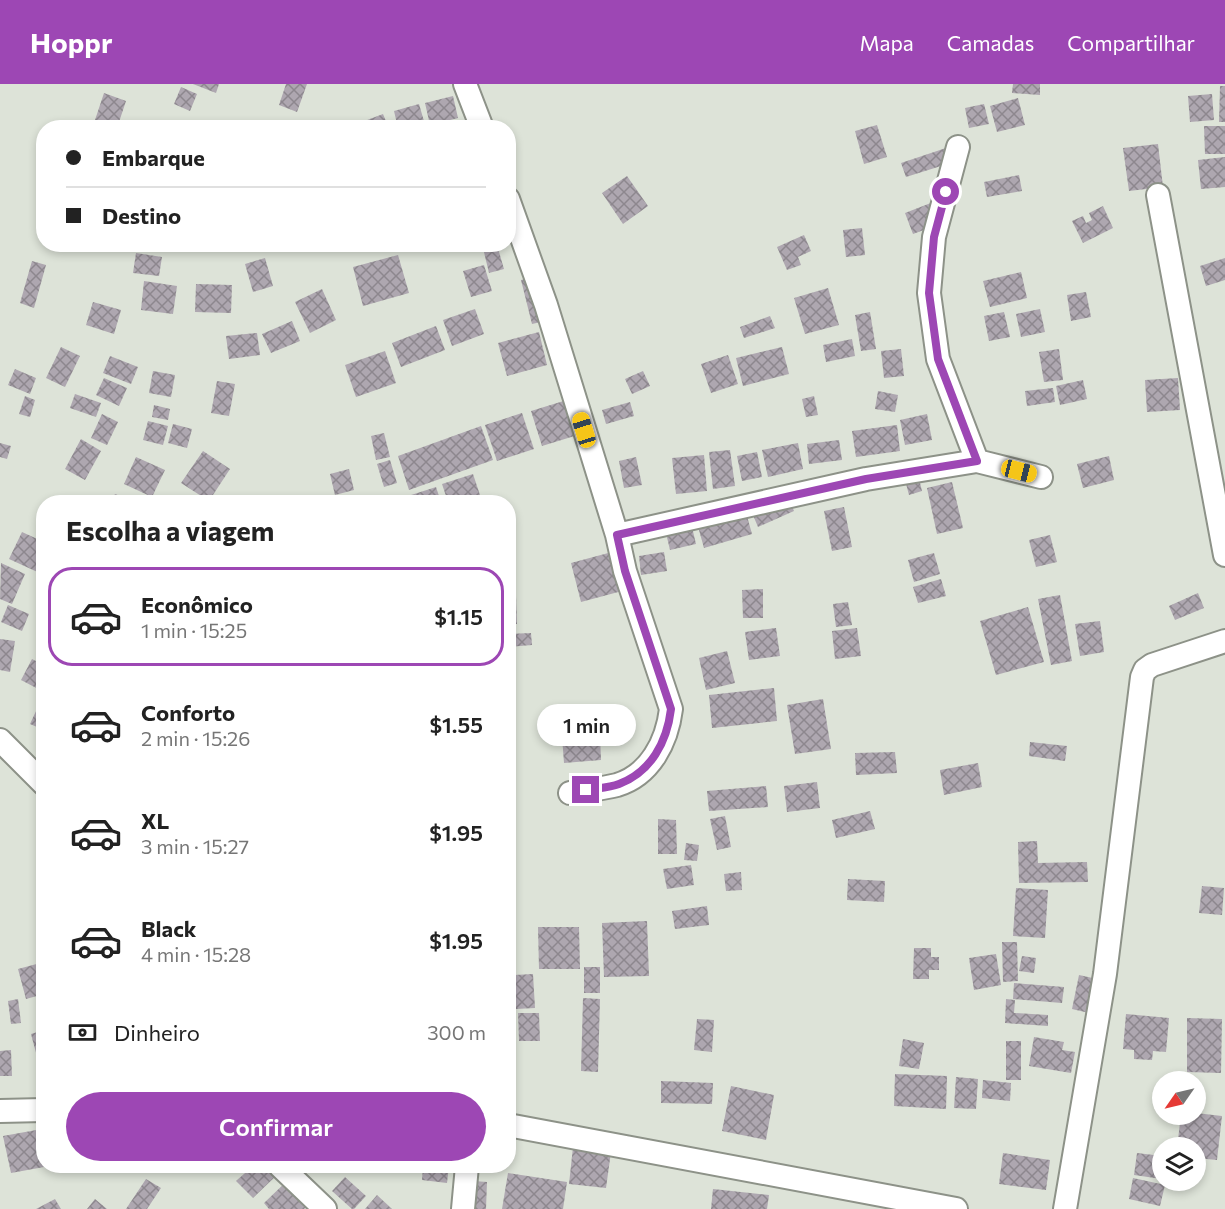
<!DOCTYPE html>
<html lang="pt">
<meta charset="utf-8">
<style>
body{margin:0;font-family:Commissioner,sans-serif;background:#f6f6f6;color:#222;height:100vh;display:flex;flex-direction:column;font-size:22px;white-space:nowrap}
*{box-sizing:border-box;margin:0}
p{font-size:20px;color:#767676}
.icon{flex:none;width:33px;height:33px;fill:none;stroke:currentColor;stroke-width:2;stroke-linecap:round;stroke-linejoin:round}
.map{position:relative;flex:1;overflow:hidden}
.sheet{position:absolute;left:36px;top:411px;width:480px;height:678px;display:flex;flex-direction:column;background:#fff;border-radius:24px;box-shadow:0 3px 9px #0003}
.sheet>*{flex:none}
.banner{position:absolute;left:36px;top:36px;width:480px;height:132px;border-radius:24px;box-shadow:0 3px 9px #0003;display:grid;align-content:center;height:132px;padding:0 30px;background:#fff}
.needle{width:39px;rotate:236deg}
.controls{position:absolute;left:1152px;top:987px;display:grid;gap:12px}
.controls a{display:grid;place-items:center;width:54px;height:54px;border-radius:50%;background:#fff;box-shadow:0 3px 9px #0003;font-size:30px}
.end{position:absolute;width:27px;height:27px;margin:-14px;border:8px solid #9d47b4;background:#fff;box-shadow:0 0 0 3px #fff}
.from{border-radius:50%}
.bubble{position:absolute;height:42px;border-radius:21px;background:#fff;box-shadow:0 3px 9px #0003;font-size:20px;font-weight:600;line-height:42px;text-align:center}
.car{position:absolute;width:18px;height:36px;margin:-18px -9px;border-radius:8px;box-shadow:0 0 4px 2px #0007;background:linear-gradient(#f5c518 24%,#345 0 40%,#f5c518 0 76%,#345 0 86%,#f5c518 0)}
.banner b{display:flex;align-items:center;gap:21px;height:57px;font-size:22px}
.banner b+b{border-top:2px solid #e0e0e0}
.banner i{width:15px;height:15px;background:#222}
ul{padding:0;list-style:none}
li{display:flex;align-items:center;gap:18px;height:99px;margin:0 12px 9px;padding:0 18px;border:3px solid transparent;border-radius:24px}
li div{flex:1}
li b{display:block;font-size:22px}
li em{font-style:normal;font-weight:600}
li.active{border-color:#9d47b4}
li>.icon{width:54px;height:54px;stroke-width:1.5}
h2{padding:0 30px;font-size:27px;line-height:72px}
.pay{display:flex;align-items:center;gap:15px;height:66px;padding:0 30px;font-size:22px}
.pay p{margin-inline-start:auto}
.cta{display:flex;gap:12px;margin-top:auto;padding:12px 30px}
.cta a{flex:1;height:69px;border-radius:36px;background:#9d47b4;color:#fff;font-size:24px;font-weight:600;line-height:69px;text-align:center}
header{display:flex;align-items:center;gap:36px;box-sizing:border-box;height:84px;padding:0 30px;background:#9d47b4;color:#fff}
header strong{font-size:28px}
nav{display:flex;gap:33px;margin-inline-start:auto;font-size:21px}
.map>svg:first-child{display:block}
</style>
<header>
<strong>Hoppr</strong>
<nav><a>Mapa</a><a>Camadas</a><a>Compartilhar</a></nav>
</header>
<div class="map">
<svg width="1225" height="1125" viewBox="0 0 1225 1125">
<defs>
<pattern id="building-cross-hatch" width="8" height="8" patternUnits="userSpaceOnUse" patternTransform="scale(1.5)"><rect width="8" height="8" fill="#aea7b0"/><path d="M0 0l8 8M0 8l8-8" fill="none" stroke="#8d878e"/></pattern>
</defs>
<rect width="100%" height="100%" fill="#dde3d8"/>
<path fill="url(#building-cross-hatch)" d="M 193,0 L 219,0 L 216,9 Z
M 286,0 L 307,0 L 297,28 L 279,21 Z
M 1013,0 L 1040,0 L 1040,11 L 1012,9 Z
M 1220,2 L 1225,2 L 1225,38 L 1219,38 Z
M 181,3 L 197,10 L 190,27 L 174,20 Z
M 104,9 L 126,17 L 117,44 L 95,36 Z
M 1212,10 L 1214,36 L 1190,38 L 1188,12 Z
M 453,12 L 458,34 L 430,41 L 425,19 Z
M 1018,14 L 1025,41 L 997,48 L 990,22 Z
M 419,20 L 426,44 L 398,44 L 394,27 Z
M 984,20 L 989,40 L 969,44 L 965,24 Z
M 383,30 L 388,42 L 364,44 L 362,38 Z
M 877,41 L 887,73 L 864,80 L 855,47 Z
M 1204,42 L 1225,42 L 1225,70 L 1205,70 Z
M 1158,60 L 1163,103 L 1129,107 L 1123,64 Z
M 955,61 L 960,76 L 906,93 L 901,79 Z
M 1225,73 L 1225,103 L 1201,105 L 1198,76 Z
M 1019,91 L 1022,107 L 987,113 L 984,98 Z
M 627,92 L 648,122 L 623,140 L 602,109 Z
M 941,115 L 948,137 L 913,150 L 905,129 Z
M 1103,122 L 1113,144 L 1083,159 L 1072,137 L 1083,132 L 1086,139 L 1092,136 L 1089,129 Z
M 862,144 L 865,171 L 846,173 L 843,146 Z
M 804,151 L 811,167 L 798,173 L 801,181 L 787,186 L 777,163 Z
M 497,161 L 504,185 L 489,189 L 483,164 Z
M 136,169 L 162,173 L 159,192 L 133,189 Z
M 398,171 L 409,209 L 363,222 L 353,183 Z
M 265,174 L 273,202 L 253,208 L 245,180 Z
M 1225,174 L 1225,196 L 1206,202 L 1200,182 Z
M 32,177 L 46,181 L 34,224 L 20,219 Z
M 484,181 L 492,207 L 471,213 L 463,187 Z
M 1021,188 L 1027,214 L 990,223 L 983,197 Z
M 542,190 L 554,235 L 532,240 L 521,196 Z
M 144,197 L 177,202 L 173,230 L 141,226 Z
M 196,200 L 232,201 L 231,229 L 195,228 Z
M 828,204 L 839,241 L 805,250 L 794,214 Z
M 322,205 L 336,236 L 310,249 L 295,218 Z
M 1086,208 L 1091,233 L 1071,237 L 1067,211 Z
M 93,218 L 121,226 L 114,250 L 86,241 Z
M 475,225 L 484,250 L 452,262 L 443,236 Z
M 1040,225 L 1045,248 L 1021,253 L 1016,230 Z
M 870,228 L 876,265 L 861,267 L 855,231 Z
M 1004,228 L 1010,253 L 989,257 L 984,232 Z
M 770,232 L 775,244 L 744,254 L 740,243 Z
M 292,237 L 300,257 L 271,269 L 262,250 Z
M 436,242 L 445,266 L 401,283 L 392,259 Z
M 539,248 L 547,281 L 507,292 L 498,259 Z
M 257,249 L 260,271 L 229,275 L 226,252 Z
M 852,255 L 855,272 L 826,278 L 823,261 Z
M 61,263 L 80,272 L 65,303 L 46,294 Z
M 782,263 L 789,290 L 743,302 L 736,274 Z
M 901,265 L 904,292 L 884,294 L 881,267 Z
M 1059,265 L 1063,296 L 1044,298 L 1039,268 Z
M 385,267 L 396,299 L 356,313 L 345,281 Z
M 728,271 L 738,300 L 711,309 L 701,280 Z
M 110,272 L 138,283 L 131,300 L 103,289 Z
M 15,285 L 36,294 L 30,310 L 8,301 Z
M 153,287 L 175,291 L 171,313 L 149,309 Z
M 643,287 L 650,302 L 632,310 L 625,295 Z
M 104,294 L 127,304 L 119,322 L 96,311 Z
M 1178,294 L 1180,326 L 1147,328 L 1145,296 Z
M 1083,296 L 1087,315 L 1060,321 L 1056,302 Z
M 217,297 L 235,300 L 229,332 L 211,329 Z
M 1053,304 L 1055,318 L 1027,322 L 1025,307 Z
M 878,307 L 898,311 L 895,328 L 875,325 Z
M 75,310 L 101,319 L 96,333 L 70,324 Z
M 25,312 L 35,316 L 30,333 L 19,330 Z
M 814,312 L 818,331 L 806,333 L 802,315 Z
M 570,315 L 581,350 L 542,362 L 531,327 Z
M 630,318 L 634,332 L 606,340 L 602,326 Z
M 154,321 L 170,325 L 168,336 L 152,333 Z
M 522,329 L 534,365 L 497,377 L 485,341 Z
M 102,330 L 118,338 L 107,361 L 91,354 Z
M 927,330 L 932,356 L 905,361 L 900,336 Z
M 148,337 L 168,342 L 163,361 L 143,356 Z
M 173,340 L 192,345 L 187,364 L 168,359 Z
M 897,341 L 900,367 L 856,373 L 852,347 Z
M 481,342 L 493,376 L 409,406 L 398,372 Z
M 384,349 L 390,373 L 376,376 L 371,352 Z
M 81,355 L 101,367 L 85,396 L 65,385 Z
M 839,356 L 842,376 L 809,380 L 807,360 Z
M 0,359 L 11,362 L 7,375 L 0,373 Z
M 798,359 L 803,385 L 768,393 L 762,366 Z
M 730,366 L 735,402 L 713,405 L 709,368 Z
M 203,367 L 230,385 L 209,417 L 181,399 Z
M 757,368 L 762,393 L 742,397 L 737,372 Z
M 704,371 L 707,407 L 676,410 L 672,374 Z
M 1109,372 L 1114,396 L 1083,404 L 1077,380 Z
M 136,373 L 165,386 L 152,413 L 124,400 Z
M 636,373 L 642,401 L 624,404 L 619,377 Z
M 390,376 L 397,399 L 384,403 L 377,380 Z
M 915,378 L 922,407 L 909,411 L 901,381 Z
M 349,385 L 354,406 L 335,411 L 330,390 Z
M 473,390 L 482,417 L 448,418 L 442,400 Z
M 952,398 L 963,444 L 937,450 L 927,404 Z
M 436,403 L 441,418 L 407,418 L 405,413 Z
M 786,408 L 794,427 L 758,443 L 750,424 Z
M 115,410 L 135,418 L 111,418 Z
M 844,423 L 852,463 L 832,467 L 824,427 Z
M 745,425 L 752,450 L 704,464 L 697,439 Z
M 691,439 L 696,460 L 670,466 L 665,445 Z
M 22,448 L 44,458 L 44,491 L 9,475 Z
M 1050,451 L 1057,478 L 1036,483 L 1029,456 Z
M 612,468 L 622,507 L 581,518 L 571,479 Z
M 664,468 L 667,487 L 641,491 L 639,472 Z
M 934,469 L 940,490 L 914,498 L 908,476 Z
M 508,475 L 514,507 L 508,507 Z
M 1,479 L 25,490 L 12,520 L 0,515 Z
M 941,495 L 946,512 L 918,519 L 913,503 Z
M 763,505 L 763,534 L 743,534 L 742,506 Z
M 1198,509 L 1204,524 L 1175,536 L 1169,522 Z
M 1060,511 L 1072,577 L 1051,581 L 1038,515 Z
M 508,512 L 516,512 L 517,540 L 508,540 Z
M 848,518 L 852,541 L 836,543 L 833,520 Z
M 8,521 L 29,530 L 22,547 L 1,538 Z
M 1028,523 L 1044,578 L 996,591 L 980,537 Z
M 1100,537 L 1104,568 L 1080,572 L 1075,540 Z
M 776,544 L 780,572 L 749,576 L 745,548 Z
M 857,544 L 861,572 L 835,575 L 832,547 Z
M 531,549 L 532,561 L 508,563 L 508,550 Z
M 0,555 L 15,557 L 10,588 L 0,586 Z
M 727,567 L 735,599 L 706,606 L 699,574 Z
M 32,575 L 44,581 L 44,608 L 21,596 Z
M 774,604 L 777,637 L 712,644 L 709,611 Z
M 44,610 L 44,646 L 30,640 Z
M 823,615 L 831,665 L 795,670 L 787,621 Z
M 600,650 L 601,676 L 564,679 L 562,652 Z
M 1030,658 L 1067,662 L 1065,677 L 1029,672 Z
M 895,668 L 897,689 L 856,691 L 855,669 Z
M 978,679 L 982,703 L 944,711 L 940,686 Z
M 817,698 L 820,724 L 787,728 L 784,702 Z
M 766,702 L 768,723 L 709,727 L 707,707 Z
M 870,727 L 875,745 L 836,754 L 832,736 Z
M 725,732 L 731,763 L 717,766 L 710,735 Z
M 658,735 L 676,736 L 677,770 L 658,770 Z
M 1037,757 L 1038,779 L 1087,778 L 1088,798 L 1019,799 L 1018,758 Z
M 686,759 L 699,761 L 697,777 L 684,776 Z
M 691,781 L 694,801 L 667,805 L 663,785 Z
M 741,788 L 742,806 L 726,807 L 724,790 Z
M 848,795 L 885,797 L 884,818 L 847,816 Z
M 1202,802 L 1224,804 L 1222,831 L 1199,829 Z
M 1016,804 L 1048,806 L 1045,854 L 1013,852 Z
M 707,822 L 709,841 L 675,845 L 672,827 Z
M 647,837 L 649,892 L 604,893 L 602,839 Z
M 538,843 L 579,843 L 580,885 L 539,885 Z
M 1002,858 L 1017,858 L 1018,897 L 1003,898 Z
M 914,864 L 931,864 L 931,873 L 939,873 L 939,886 L 929,886 L 929,895 L 913,895 Z
M 996,870 L 1001,901 L 974,906 L 969,874 Z
M 1022,872 L 1036,874 L 1034,889 L 1019,887 Z
M 44,878 L 44,910 L 26,915 L 18,885 Z
M 584,883 L 600,883 L 600,909 L 584,909 Z
M 533,890 L 535,924 L 516,925 L 514,891 Z
M 1079,891 L 1097,895 L 1089,929 L 1072,925 Z
M 1014,899 L 1064,903 L 1062,919 L 1013,915 Z
M 583,914 L 600,915 L 598,988 L 581,987 Z
M 18,915 L 21,939 L 11,940 L 8,917 Z
M 1006,915 L 1015,916 L 1014,929 L 1048,931 L 1048,942 L 1005,939 Z
M 518,929 L 539,929 L 540,957 L 519,957 Z
M 1126,930 L 1169,934 L 1166,968 L 1153,967 L 1152,976 L 1134,975 L 1134,966 L 1123,965 Z
M 1187,934 L 1222,935 L 1221,989 L 1187,988 Z
M 697,935 L 714,936 L 712,968 L 694,966 Z
M 44,946 L 44,979 L 39,980 L 31,950 Z
M 1034,953 L 1064,958 L 1062,966 L 1075,968 L 1071,989 L 1029,982 Z
M 903,955 L 924,959 L 919,985 L 899,982 Z
M 1006,957 L 1021,957 L 1021,996 L 1006,996 Z
M 11,966 L 12,992 L 0,992 L 0,967 Z
M 895,990 L 947,992 L 946,1025 L 894,1022 Z
M 956,993 L 978,995 L 976,1025 L 954,1024 Z
M 983,996 L 1011,999 L 1010,1017 L 982,1014 Z
M 661,997 L 713,999 L 712,1020 L 661,1019 Z
M 731,1002 L 774,1011 L 766,1056 L 722,1047 Z
M 1196,1029 L 1222,1032 L 1217,1076 L 1196,1074 L 1196,1064 L 1177,1064 L 1181,1030 Z
M 42,1045 L 44,1083 L 11,1089 L 3,1052 Z
M 573,1063 L 611,1068 L 606,1104 L 569,1100 Z
M 1003,1069 L 1050,1076 L 1046,1106 L 999,1100 Z
M 1137,1069 L 1162,1072 L 1162,1095 L 1134,1091 Z
M 253,1082 L 272,1082 L 279,1089 L 253,1114 L 236,1097 Z
M 423,1082 L 449,1082 L 447,1099 L 422,1096 Z
M 508,1089 L 567,1098 L 563,1125 L 502,1125 Z
M 345,1093 L 366,1112 L 354,1125 L 352,1125 L 332,1107 Z
M 1133,1094 L 1165,1101 L 1160,1122 L 1129,1115 Z
M 146,1095 L 161,1104 L 147,1125 L 126,1125 Z
M 289,1095 L 311,1118 L 304,1125 L 269,1125 L 264,1119 Z
M 474,1097 L 487,1098 L 486,1125 L 472,1125 Z
M 713,1105 L 769,1111 L 767,1125 L 711,1125 Z
M 377,1111 L 392,1125 L 365,1125 Z
M 55,1115 L 61,1125 L 36,1125 Z
M 95,1115 L 107,1125 L 87,1125 Z"/>
<g fill="none" stroke-linecap="round" stroke-linejoin="round">
<defs>
<path id="minor" d="M 465,0 L 482,44
M 958,63 L 934,153 L 929,209 L 938,275 L 977,377
M 1158,111 L 1225,471
M 508,115 L 546,221 L 617,451 L 625,487 L 671,625 C 667,658 650,691 617,701 C 602,705 585,706 570,709
M 617,451 L 866,395 L 977,377 L 1041,393
M 0,656 L 44,700
M 0,1027 L 44,1026
M 508,1041 L 956,1125
M 280,1082 L 325,1125
M 463,1125 L 467,1082
M 1065,1125 L 1105,890 L 1142,593 L 1145,586 L 1152,581 L 1225,557"/>
</defs>
<use href="#minor" stroke="#8d9288" stroke-width="26"/>
<use href="#minor" stroke="#fff" stroke-width="22"/>
</g>
<g fill="none" stroke-linecap="round" stroke-linejoin="round">
<path stroke="#9d47b4" stroke-width="8" d="M 586,706 C 597,704 609,704 619,700 C 651,688 667,658 671,625 L 625,487 L 617,451 L 866,395 L 977,377 L 938,275 L 929,209 L 934,153 L 946,108"/>
</g>
</svg>
<div class="controls">
<a><svg class="needle" viewBox="-14 -14 28 28"><path d="M0-13l5 13h-10z" fill="#e53935"/><path d="M0 13l5-13h-10z" fill="#767676"/></svg></a>
<a><svg class="icon" aria-label="layers" viewBox="0 0 24 24"><path d="M12 4l9 5-9 5-9-5zM3 14l9 5 9-5"/></svg></a>
</div>
<i class="end from" style="left:946px;top:108px"></i>
<i class="end" style="left:586px;top:706px"></i>
<div class="bubble" style="left:537px;top:620px;width:99px">1 min</div>
<i class="car" style="left:584px;top:346px;rotate:343deg"></i>
<i class="car" style="left:1019px;top:387px;rotate:104deg"></i>
<div class="banner">
<b><i class="from"></i>Embarque</b>
<b><i></i>Destino</b>
</div>
<section class="sheet">
<h2>Escolha a viagem</h2>
<ul>
<li class="active"><svg class="icon" aria-label="car" viewBox="0 0 24 24"><path d="M5 17H2v-5l4-1 3-4h7l3 4 3 1v5h-3M9 17h6M6 11h13"/><circle cx="7" cy="17" r="2"/><circle cx="17" cy="17" r="2"/></svg><div><b>Econômico</b><p>1 min · 15:25</p></div><em>$1.15</em></li>
<li><svg class="icon" aria-label="car" viewBox="0 0 24 24"><path d="M5 17H2v-5l4-1 3-4h7l3 4 3 1v5h-3M9 17h6M6 11h13"/><circle cx="7" cy="17" r="2"/><circle cx="17" cy="17" r="2"/></svg><div><b>Conforto</b><p>2 min · 15:26</p></div><em>$1.55</em></li>
<li><svg class="icon" aria-label="car" viewBox="0 0 24 24"><path d="M5 17H2v-5l4-1 3-4h7l3 4 3 1v5h-3M9 17h6M6 11h13"/><circle cx="7" cy="17" r="2"/><circle cx="17" cy="17" r="2"/></svg><div><b>XL</b><p>3 min · 15:27</p></div><em>$1.95</em></li>
<li><svg class="icon" aria-label="car" viewBox="0 0 24 24"><path d="M5 17H2v-5l4-1 3-4h7l3 4 3 1v5h-3M9 17h6M6 11h13"/><circle cx="7" cy="17" r="2"/><circle cx="17" cy="17" r="2"/></svg><div><b>Black</b><p>4 min · 15:28</p></div><em>$1.95</em></li>
</ul>
<div class="pay"><svg class="icon" aria-label="cash" viewBox="0 0 24 24"><path d="M3 7h18v10H3z"/><circle cx="12" cy="12" r="2"/></svg>Dinheiro<p>300 m</p></div>
<div class="cta"><a>Confirmar</a></div>
</section>
</div>
